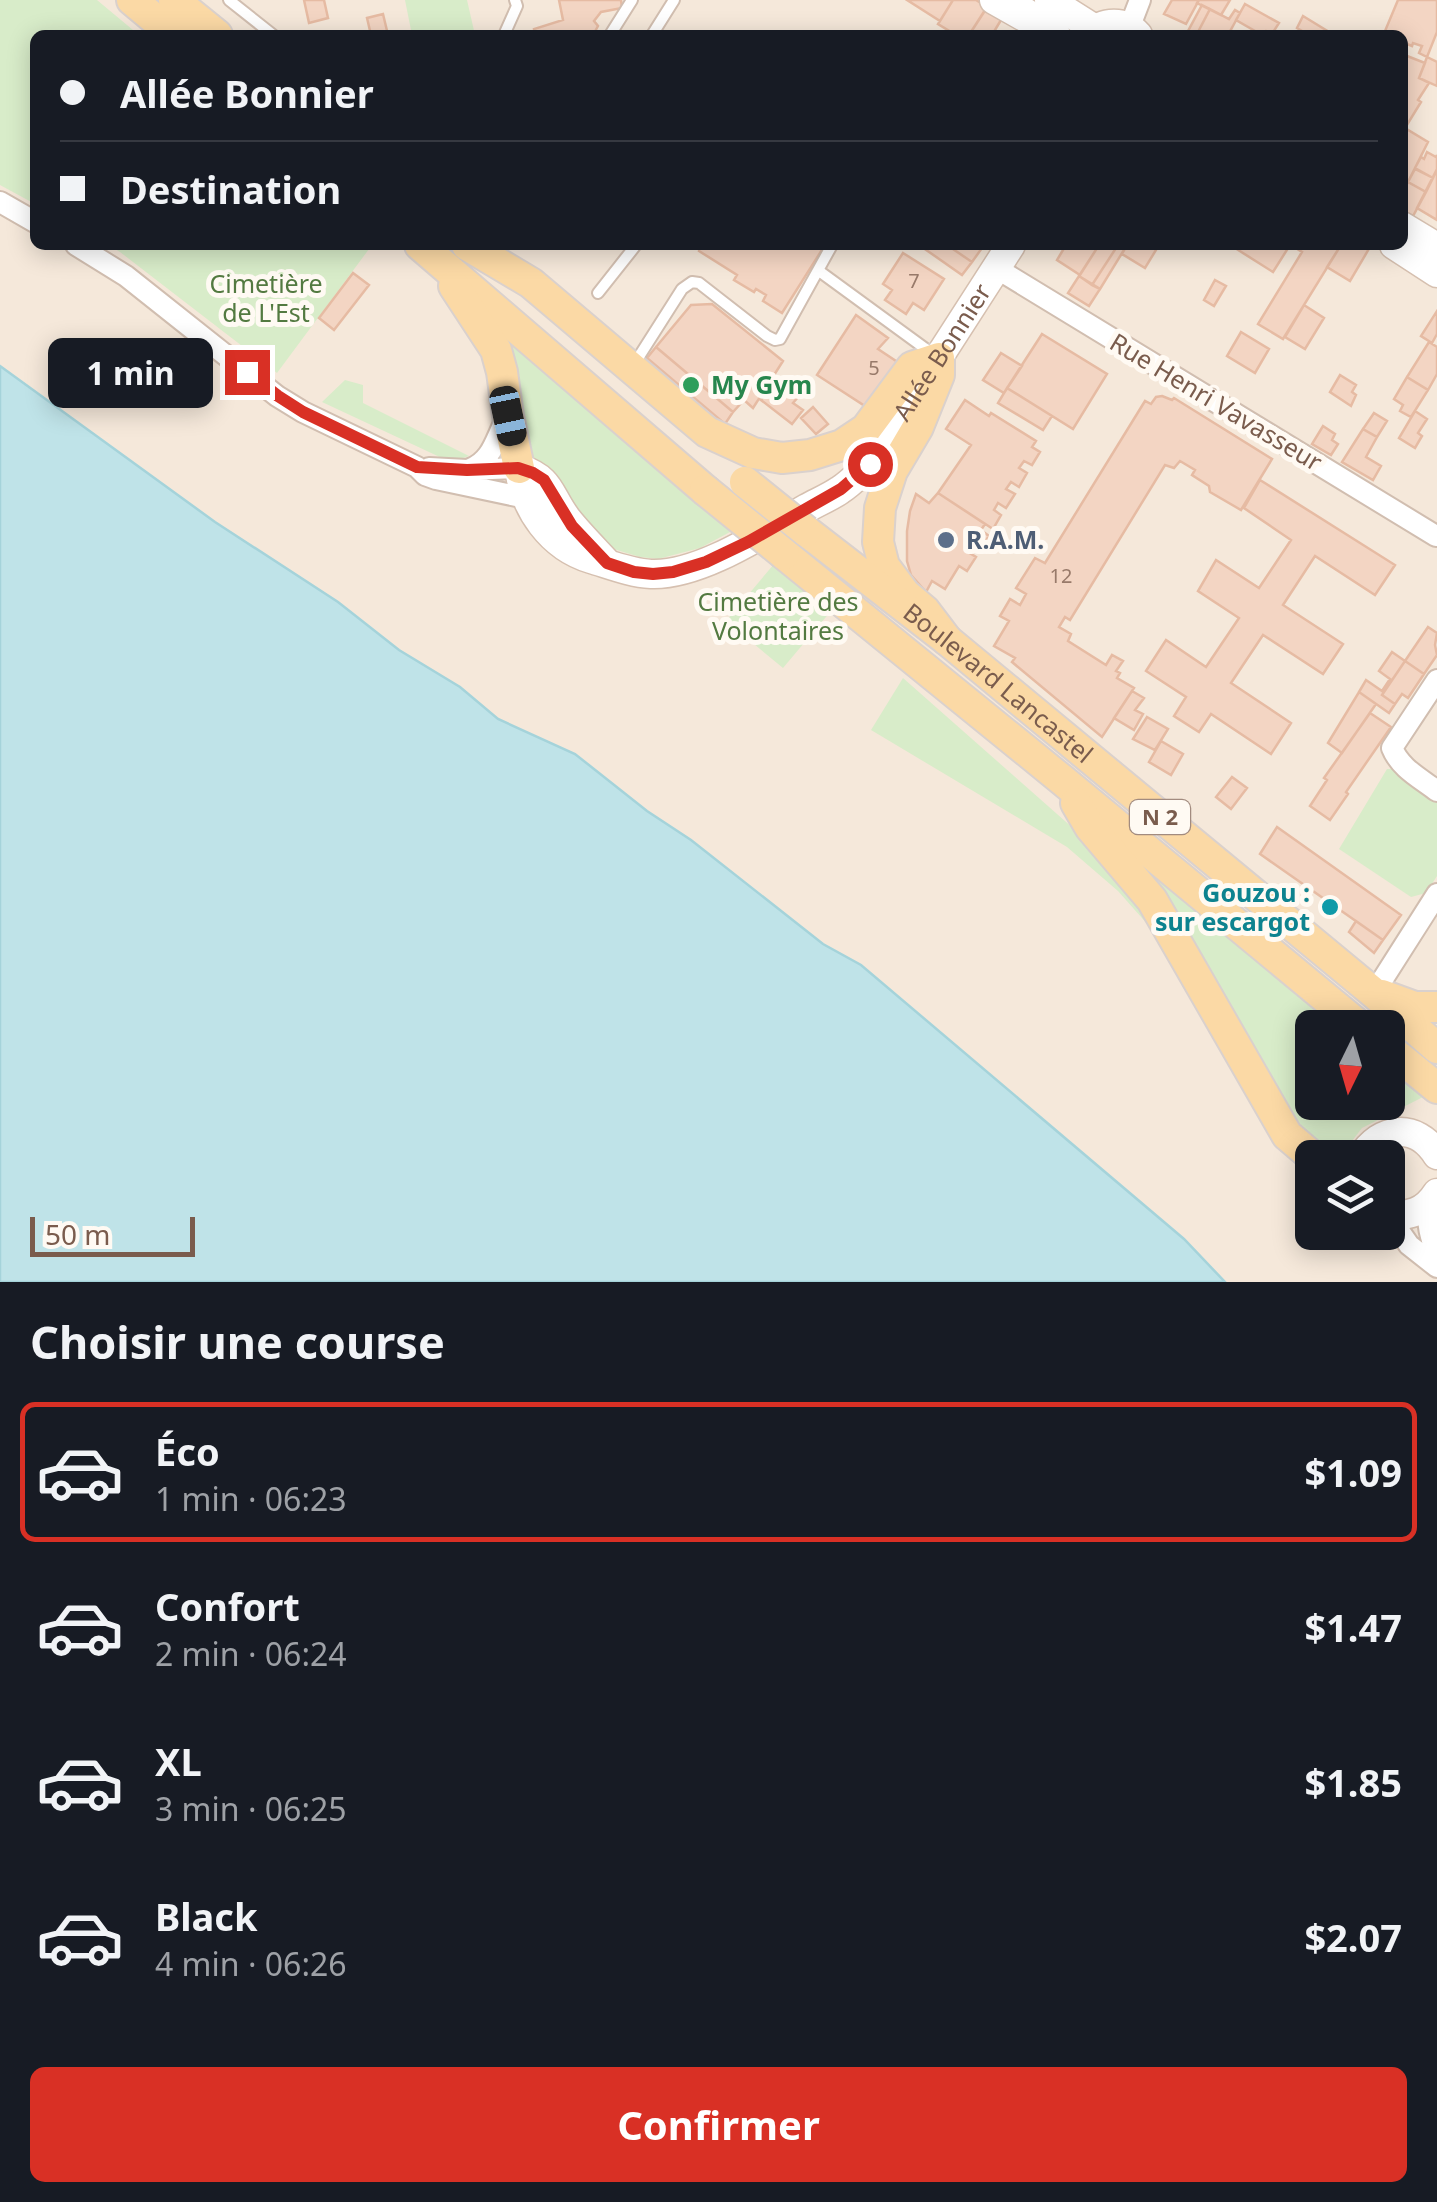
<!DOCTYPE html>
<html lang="fr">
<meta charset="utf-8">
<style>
body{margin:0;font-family:"Noto Sans",sans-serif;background:#242831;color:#f1f3f6;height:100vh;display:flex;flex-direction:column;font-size:38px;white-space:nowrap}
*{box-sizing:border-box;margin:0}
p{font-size:32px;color:#9ea1a6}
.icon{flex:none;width:55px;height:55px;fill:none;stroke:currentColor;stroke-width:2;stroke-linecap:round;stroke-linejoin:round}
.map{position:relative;height:1282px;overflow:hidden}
.sheet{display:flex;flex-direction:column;background:#171b24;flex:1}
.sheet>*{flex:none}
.guide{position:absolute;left:30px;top:30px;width:1378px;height:220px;border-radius:15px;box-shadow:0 5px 25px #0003;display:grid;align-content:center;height:220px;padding:0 30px;background:#171b24}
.needle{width:65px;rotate:185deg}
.controls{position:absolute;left:1295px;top:1010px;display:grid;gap:20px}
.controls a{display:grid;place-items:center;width:110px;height:110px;border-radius:15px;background:#171b24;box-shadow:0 5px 25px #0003;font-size:50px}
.scale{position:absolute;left:30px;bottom:25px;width:165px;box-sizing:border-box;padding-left:10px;border:5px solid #7a5c4d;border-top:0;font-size:28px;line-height:35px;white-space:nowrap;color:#7a5c4d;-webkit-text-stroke:8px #fffaf3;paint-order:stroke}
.end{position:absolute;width:45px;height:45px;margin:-22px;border:12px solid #d93025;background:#fff;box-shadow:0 0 0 5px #fff}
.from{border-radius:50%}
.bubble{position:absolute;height:70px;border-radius:15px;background:#171b24;box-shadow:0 5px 25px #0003;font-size:32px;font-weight:700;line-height:70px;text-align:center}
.car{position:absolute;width:30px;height:60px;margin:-30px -15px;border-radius:12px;box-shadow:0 0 8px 2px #0007;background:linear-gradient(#222 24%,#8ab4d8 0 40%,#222 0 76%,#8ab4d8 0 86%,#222 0)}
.guide b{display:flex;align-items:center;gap:35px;height:95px;font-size:38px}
.guide b+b{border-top:2px solid #363941}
.guide i{width:25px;height:25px;background:#f1f3f6}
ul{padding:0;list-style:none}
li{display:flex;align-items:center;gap:30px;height:140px;margin:0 20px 15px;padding:0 10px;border:5px solid transparent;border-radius:15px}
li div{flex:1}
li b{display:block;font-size:38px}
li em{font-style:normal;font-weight:700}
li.selected{border-color:#d93025}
li>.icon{width:90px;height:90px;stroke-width:1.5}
h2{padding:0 30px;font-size:45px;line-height:120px}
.cta{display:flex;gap:20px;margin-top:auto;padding:20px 30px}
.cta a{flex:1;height:115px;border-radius:15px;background:#d93025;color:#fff;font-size:40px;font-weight:700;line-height:115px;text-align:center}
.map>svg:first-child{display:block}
</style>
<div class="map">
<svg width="1437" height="1282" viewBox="0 0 1437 1282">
<rect width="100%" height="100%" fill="#fdf6ec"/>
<path fill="#f5e8da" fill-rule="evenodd" d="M 0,0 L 1437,0 L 1437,1282 L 1225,1282 L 1184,1239 L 861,965 L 823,944 L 691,840 L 647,811 L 575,754 L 498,719 L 460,687 L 399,650 L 338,602 L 215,522 L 0,366 ZM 35,35 L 1402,35 L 1402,245 L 35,245 ZM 1312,1028 L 1388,1028 L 1388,1102 L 1312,1102 ZM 1312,1158 L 1388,1158 L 1388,1232 L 1312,1232 Z"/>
<path fill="#d8ecc9" d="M 0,0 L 97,0 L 139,35 L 35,35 L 35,204 L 0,185 Z
M 405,0 L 467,0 L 475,35 L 412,35 Z
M 109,245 L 372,245 L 277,373 L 120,252 Z
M 498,331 L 732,531 L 700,548 L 658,559 L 640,557 L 607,547 L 521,459 Z
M 345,380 L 363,385 L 363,403 L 469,456 L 460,459 L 444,459 L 322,402 Z
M 774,564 L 831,611 L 783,668 L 726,621 Z
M 903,678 L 1074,829 L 1112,869 L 1165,944 L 1118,891 L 1067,847 L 871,730 Z
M 1387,769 L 1394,769 L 1437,802 L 1437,876 L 1426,893 L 1411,897 L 1339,849 Z
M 1152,874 L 1158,875 L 1340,1027 L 1312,1028 L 1312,1102 L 1388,1102 L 1388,1067 L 1423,1097 L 1362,1128 L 1345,1150 L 1339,1151 L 1329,1149 L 1308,1137 L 1294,1122 L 1250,1040 L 1152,878 Z"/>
<path fill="#bfe3e8" stroke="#a5d3da" stroke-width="2.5" d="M 0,366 L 215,522 L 338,602 L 399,650 L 460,687 L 498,719 L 575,754 L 647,811 L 691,840 L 823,944 L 861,965 L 1184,1239 L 1225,1282 L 0,1282 Z"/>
<path fill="#f3d5c3" stroke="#e6bba3" stroke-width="2.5" d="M 304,0 L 324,0 L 328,18 L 309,23 Z
M 559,0 L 621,0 L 622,8 L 601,12 L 594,21 L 598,26 L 593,35 L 535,35 L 534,29 L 563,20 Z
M 907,0 L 953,0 L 940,21 Z
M 953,0 L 976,0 L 987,7 L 969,35 L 956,35 L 938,24 Z
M 1172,0 L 1199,0 L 1186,24 L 1164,14 Z
M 1199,0 L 1230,0 L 1221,15 L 1197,3 Z
M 1398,0 L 1437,0 L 1437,32 L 1427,57 L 1419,53 L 1422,46 L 1413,43 L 1412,46 L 1402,42 L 1402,35 L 1394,35 L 1385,31 Z
M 1245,4 L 1279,23 L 1272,34 L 1266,31 L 1262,35 L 1236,20 Z
M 1202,5 L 1210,9 L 1198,32 L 1203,35 L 1191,35 L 1187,33 Z
M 986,9 L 1001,20 L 992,35 L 969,35 Z
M 1210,9 L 1229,19 L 1235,10 L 1240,13 L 1228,35 L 1203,35 L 1198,32 Z
M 383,14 L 388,35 L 371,35 L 367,18 Z
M 1303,16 L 1334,35 L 1309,35 L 1297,28 Z
M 1402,54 L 1425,63 L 1419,78 L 1429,83 L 1418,100 L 1421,102 L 1405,128 L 1428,142 L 1403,192 Z
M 1427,57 L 1437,62 L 1437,86 L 1419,78 Z
M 1427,152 L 1436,157 L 1437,155 L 1437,169 L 1433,178 L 1415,168 L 1421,157 L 1424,159 Z
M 1415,169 L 1433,178 L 1426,192 L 1408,182 Z
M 1437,169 L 1437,220 L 1417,208 Z
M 1408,182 L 1426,192 L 1413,216 L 1402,210 L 1402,192 Z
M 701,245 L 825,245 L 782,313 L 763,301 L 766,295 L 756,289 L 754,292 L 734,280 L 737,275 L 699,251 Z
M 923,245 L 947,245 L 972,262 L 962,275 L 922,247 Z
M 947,245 L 979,245 L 982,248 L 972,262 Z
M 1066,245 L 1099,245 L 1080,275 L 1057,260 Z
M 1099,245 L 1118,245 L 1092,285 L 1079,276 Z
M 1118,245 L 1127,245 L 1100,289 L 1092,285 Z
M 1127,245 L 1159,245 L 1145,268 L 1122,254 Z
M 1237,245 L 1290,245 L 1273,272 L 1235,248 Z
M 1291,245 L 1341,245 L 1283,339 L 1258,324 L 1302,252 Z
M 1341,245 L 1367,245 L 1370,247 L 1350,281 L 1327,267 Z
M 903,253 L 944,279 L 924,310 L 913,303 L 906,314 L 885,300 L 892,290 L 883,284 Z
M 353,273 L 369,285 L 334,330 L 319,318 Z
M 1079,276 L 1100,289 L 1089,306 L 1068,293 Z
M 1215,280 L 1226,286 L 1214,306 L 1204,300 Z
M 712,304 L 783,361 L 753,408 L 744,400 L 733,412 L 656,347 L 691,305 Z
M 1304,305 L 1324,318 L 1305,349 L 1285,337 Z
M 1437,311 L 1437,334 L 1432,343 L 1421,336 Z
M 856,315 L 888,338 L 878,349 L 902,365 L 865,406 L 817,375 Z
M 1241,332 L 1269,349 L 1255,373 L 1227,356 Z
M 1042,334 L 1107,374 L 1073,429 L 1007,388 Z
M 1429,342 L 1437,347 L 1437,374 L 1428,390 L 1407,377 Z
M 656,347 L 733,412 L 725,424 L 647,358 Z
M 1001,353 L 1022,366 L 1004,393 L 983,380 Z
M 1340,375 L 1356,385 L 1352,392 L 1356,395 L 1351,406 L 1330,392 Z
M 1407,377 L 1428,390 L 1411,417 L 1400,411 L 1403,405 L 1394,399 Z
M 777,379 L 799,396 L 793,403 L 803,410 L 792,424 L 761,400 Z
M 1007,388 L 1052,416 L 1043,430 L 998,403 Z
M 1162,396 L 1172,400 L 1174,398 L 1272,459 L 1241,510 L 1210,492 L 1209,486 L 1192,475 L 1195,470 L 1180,461 L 1174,468 L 1165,465 L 1070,620 L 1065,617 L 1059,627 L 1071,634 L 1068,641 L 1106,665 L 1112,655 L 1123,661 L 1116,671 L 1120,673 L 1117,678 L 1134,688 L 1102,737 L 1012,662 L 1015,658 L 994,646 L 1009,621 L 1000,616 L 1010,599 L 1020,605 L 1026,594 L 1016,588 L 1035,558 L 1045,563 L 1145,401 L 1151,404 L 1156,397 Z
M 965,400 L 989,416 L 991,413 L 1036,441 L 1032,447 L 1040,452 L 1032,465 L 1024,461 L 1019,468 L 1027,473 L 1019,487 L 1011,482 L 1006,489 L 1015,494 L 1006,508 L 998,503 L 994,510 L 1001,515 L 993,529 L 938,493 L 971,445 L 946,429 Z
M 813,407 L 828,424 L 816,434 L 801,418 Z
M 1415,411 L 1427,419 L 1418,433 L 1422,436 L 1415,448 L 1399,438 Z
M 1374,413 L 1387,421 L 1377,437 L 1363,429 Z
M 1323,426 L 1335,434 L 1332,440 L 1338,444 L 1331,455 L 1312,444 Z
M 1363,429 L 1377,437 L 1366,457 L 1381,466 L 1373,480 L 1342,462 Z
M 1260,480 L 1395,565 L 1375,595 L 1315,556 L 1283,605 L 1343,644 L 1323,674 L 1263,635 L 1231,683 L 1291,723 L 1271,754 L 1211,714 L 1199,732 L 1174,716 L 1186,697 L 1146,671 L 1166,640 L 1206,667 L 1239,618 L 1198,591 L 1216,560 L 1259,588 L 1291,540 L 1244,508 Z
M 938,493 L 985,524 L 981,530 L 989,536 L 980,550 L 972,545 L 968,552 L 976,557 L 967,571 L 959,566 L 945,589 L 932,581 L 926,592 L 911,575 L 907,561 L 907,531 L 910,511 L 916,494 L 929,503 Z
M 1428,627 L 1437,633 L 1435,645 L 1437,655 L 1424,674 L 1405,661 Z
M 1392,652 L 1405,661 L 1382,695 L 1395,704 L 1389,713 L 1359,692 L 1366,680 L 1382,691 L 1390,679 L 1379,671 Z
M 1405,661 L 1424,674 L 1408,698 L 1402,694 L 1395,704 L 1382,695 Z
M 1132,691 L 1144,698 L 1135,710 L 1143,714 L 1134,730 L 1114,718 Z
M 1359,692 L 1376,704 L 1342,753 L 1328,743 Z
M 1370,713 L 1391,727 L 1346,792 L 1348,794 L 1330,820 L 1310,806 L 1327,780 L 1324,778 Z
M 1147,717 L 1168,729 L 1155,750 L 1133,739 Z
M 1161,741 L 1183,754 L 1171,775 L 1149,762 Z
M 1232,777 L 1247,788 L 1231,809 L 1216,797 Z
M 1277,827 L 1401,915 L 1383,940 L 1260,854 Z
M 1356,921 L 1383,940 L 1374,953 L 1349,932 Z"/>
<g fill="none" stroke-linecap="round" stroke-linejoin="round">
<defs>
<path id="lane" d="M 229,0 L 273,35
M 1023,0 L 1040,11
M 504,35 L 517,6 L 515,0
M 610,35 L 632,0
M 652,35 L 674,0
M 819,271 L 934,355
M 598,293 L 636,245
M 633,366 L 682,289 L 692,282 L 699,283 L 767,336 L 775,340 L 780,339 L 832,245"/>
<path id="street" d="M 1130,26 L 1140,0
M 0,202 L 35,222
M 76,245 L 126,276 L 277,396 L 303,412 L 417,467 L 425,475 L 436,479 L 526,498
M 996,268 L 1436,536
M 429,468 L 467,470 L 519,468
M 470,469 C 494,460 496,435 508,416
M 1437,680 L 1392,748 C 1400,768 1420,778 1437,791
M 1374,993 L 1437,894
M 1428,1206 C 1427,1224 1430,1237 1437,1254
M 1388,1215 L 1409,1245 L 1437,1267"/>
<g id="secondary">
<path d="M 994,0 L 1056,35"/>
<path d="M 1049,0 L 1095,29"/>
<path d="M 1089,35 C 1103,20 1125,20 1138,35"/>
<path d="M 1402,226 L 1437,247"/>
<path d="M 1394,245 L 1437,273"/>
<path id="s1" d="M 607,563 C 594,549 580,535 568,520 C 548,494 553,480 519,468 C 524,509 551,547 591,559 C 611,565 631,573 651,574 C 700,576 765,532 807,508 C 818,502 830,497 840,490 C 851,483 860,473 870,464 L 1011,245"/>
<path d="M 1361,1158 C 1380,1126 1416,1122 1437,1155"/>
<path d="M 1388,1214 C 1409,1217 1425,1212 1437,1193"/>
</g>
<g id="primary">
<path d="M 132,0 L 174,35"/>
<path d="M 174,0 L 217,35"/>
<path d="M 420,245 L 705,490"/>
<path d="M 467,245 L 531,283 L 707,432 L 753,453 L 782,458 L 810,455 L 842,445 L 866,429 L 912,367 L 939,358 L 939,375 L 918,427 L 892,471 L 880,508 L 878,542 L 884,566 L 905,594 L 925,611 L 947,640"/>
<path d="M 454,286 L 496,350 L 502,372 L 508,416 L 519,468"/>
<path id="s2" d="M 806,531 L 947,640 L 1374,993 L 1437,1048"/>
<path d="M 784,554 L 1061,779 L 1362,1028"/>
<path d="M 1076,803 L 1090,827 L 1152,900 L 1287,1135 L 1314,1158"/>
<path d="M 1382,995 L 1415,1007 L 1437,1007"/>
<path d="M 1388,1048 L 1437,1088"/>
</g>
</defs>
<use href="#lane" stroke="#d1beb0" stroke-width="14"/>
<use href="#street" stroke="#d1beb0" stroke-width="24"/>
<use href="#secondary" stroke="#d6c0b0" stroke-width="31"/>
<use href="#primary" stroke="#dad1cd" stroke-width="34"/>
<use href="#lane" stroke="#fff" stroke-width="10"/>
<use href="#street" stroke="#fff" stroke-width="20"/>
<use href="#secondary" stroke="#fff" stroke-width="28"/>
<use href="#primary" stroke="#fbd9a5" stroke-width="30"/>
<defs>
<path id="primary-bridge" d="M 745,482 L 806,531
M 705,490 L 784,554"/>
</defs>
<use href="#primary-bridge" stroke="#dad1cd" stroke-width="34" stroke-linecap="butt"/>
<use href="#primary-bridge" stroke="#fbd9a5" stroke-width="30"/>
</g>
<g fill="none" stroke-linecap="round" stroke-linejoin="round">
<path stroke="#d93025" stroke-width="12" d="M 247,372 L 278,396 L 303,412 L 417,467 L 467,470 L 518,468 L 533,473 L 544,480 L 572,526 L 607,563 L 634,572 L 653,574 L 673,572 L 706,562 L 748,542 L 841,489 L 870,464"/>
</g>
<circle fill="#2e9e5b" stroke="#fffaf3" stroke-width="4" cx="691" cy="385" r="10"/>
<circle fill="#5c6f8a" stroke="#fffaf3" stroke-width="4" cx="946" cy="540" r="10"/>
<circle fill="#0f9aa8" stroke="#fffaf3" stroke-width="4" cx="1330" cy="907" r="10"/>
<g text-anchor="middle" stroke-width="10" stroke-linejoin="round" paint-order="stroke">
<g font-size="20" fill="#987a6a">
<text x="914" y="288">7</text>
<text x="874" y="375">5</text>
<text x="1061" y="583">12</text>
</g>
<rect fill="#fffaf3" stroke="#a28b7f" stroke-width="2.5" x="1130" y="800" width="60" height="34" rx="8"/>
<g font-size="22" font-weight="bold" fill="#7a5c4d">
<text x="1160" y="825">N 2</text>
</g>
<g font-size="25" fill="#537a41" stroke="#fffaf3">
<text x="266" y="293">Cimetière<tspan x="266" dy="29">de L'Est</tspan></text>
<text x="778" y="611">Cimetière des<tspan x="778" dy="29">Volontaires</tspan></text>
</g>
<g font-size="25" fill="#7a5c4d" stroke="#fffaf3">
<text dy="9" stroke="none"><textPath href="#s1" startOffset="698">Allée Bonnier</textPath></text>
<text transform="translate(1216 402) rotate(31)" y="9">Rue Henri Vavasseur</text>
<text dy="9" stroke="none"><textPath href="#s2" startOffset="245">Boulevard Lancastel</textPath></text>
</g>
<g font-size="25" font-weight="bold" fill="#27864d" stroke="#fffaf3" text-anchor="start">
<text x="711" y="394">My Gym</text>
</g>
<g font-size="25" font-weight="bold" fill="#4e5e75" stroke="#fffaf3" text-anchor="start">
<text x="966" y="549">R.A.M.</text>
</g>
<g font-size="25" font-weight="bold" fill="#0d838f" stroke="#fffaf3" text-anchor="end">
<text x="1310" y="902">Gouzou :<tspan x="1310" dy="29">sur escargot</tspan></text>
</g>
</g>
</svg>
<div class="controls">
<a><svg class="needle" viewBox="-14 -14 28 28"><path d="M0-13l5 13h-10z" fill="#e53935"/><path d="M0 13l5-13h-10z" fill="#9ea1a6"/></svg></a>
<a><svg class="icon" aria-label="layers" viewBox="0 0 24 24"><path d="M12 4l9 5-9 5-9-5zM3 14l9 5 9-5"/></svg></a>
</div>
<div class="scale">50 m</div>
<i class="end from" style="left:870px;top:464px"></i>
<i class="end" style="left:247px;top:372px"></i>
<div class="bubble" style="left:48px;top:338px;width:165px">1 min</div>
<i class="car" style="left:508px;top:416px;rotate:168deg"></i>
<div class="guide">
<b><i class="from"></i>Allée Bonnier</b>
<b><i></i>Destination</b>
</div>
</div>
<section class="sheet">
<h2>Choisir une course</h2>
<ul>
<li class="selected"><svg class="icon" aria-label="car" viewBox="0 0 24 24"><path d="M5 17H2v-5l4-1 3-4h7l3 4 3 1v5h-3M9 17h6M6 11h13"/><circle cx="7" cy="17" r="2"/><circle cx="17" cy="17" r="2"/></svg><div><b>Éco</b><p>1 min · 06:23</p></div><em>$1.09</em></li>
<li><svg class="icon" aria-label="car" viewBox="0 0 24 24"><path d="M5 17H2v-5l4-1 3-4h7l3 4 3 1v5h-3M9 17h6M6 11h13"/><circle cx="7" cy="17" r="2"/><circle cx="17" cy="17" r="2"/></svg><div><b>Confort</b><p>2 min · 06:24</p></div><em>$1.47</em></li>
<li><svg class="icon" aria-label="car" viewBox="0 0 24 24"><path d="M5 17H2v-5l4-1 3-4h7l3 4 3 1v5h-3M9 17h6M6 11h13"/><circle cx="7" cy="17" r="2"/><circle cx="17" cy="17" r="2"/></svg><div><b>XL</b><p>3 min · 06:25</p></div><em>$1.85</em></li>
<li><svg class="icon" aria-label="car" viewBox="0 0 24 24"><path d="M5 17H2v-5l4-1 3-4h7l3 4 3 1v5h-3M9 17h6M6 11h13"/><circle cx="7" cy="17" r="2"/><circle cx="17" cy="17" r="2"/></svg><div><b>Black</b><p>4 min · 06:26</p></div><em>$2.07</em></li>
</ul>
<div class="cta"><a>Confirmer</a></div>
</section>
